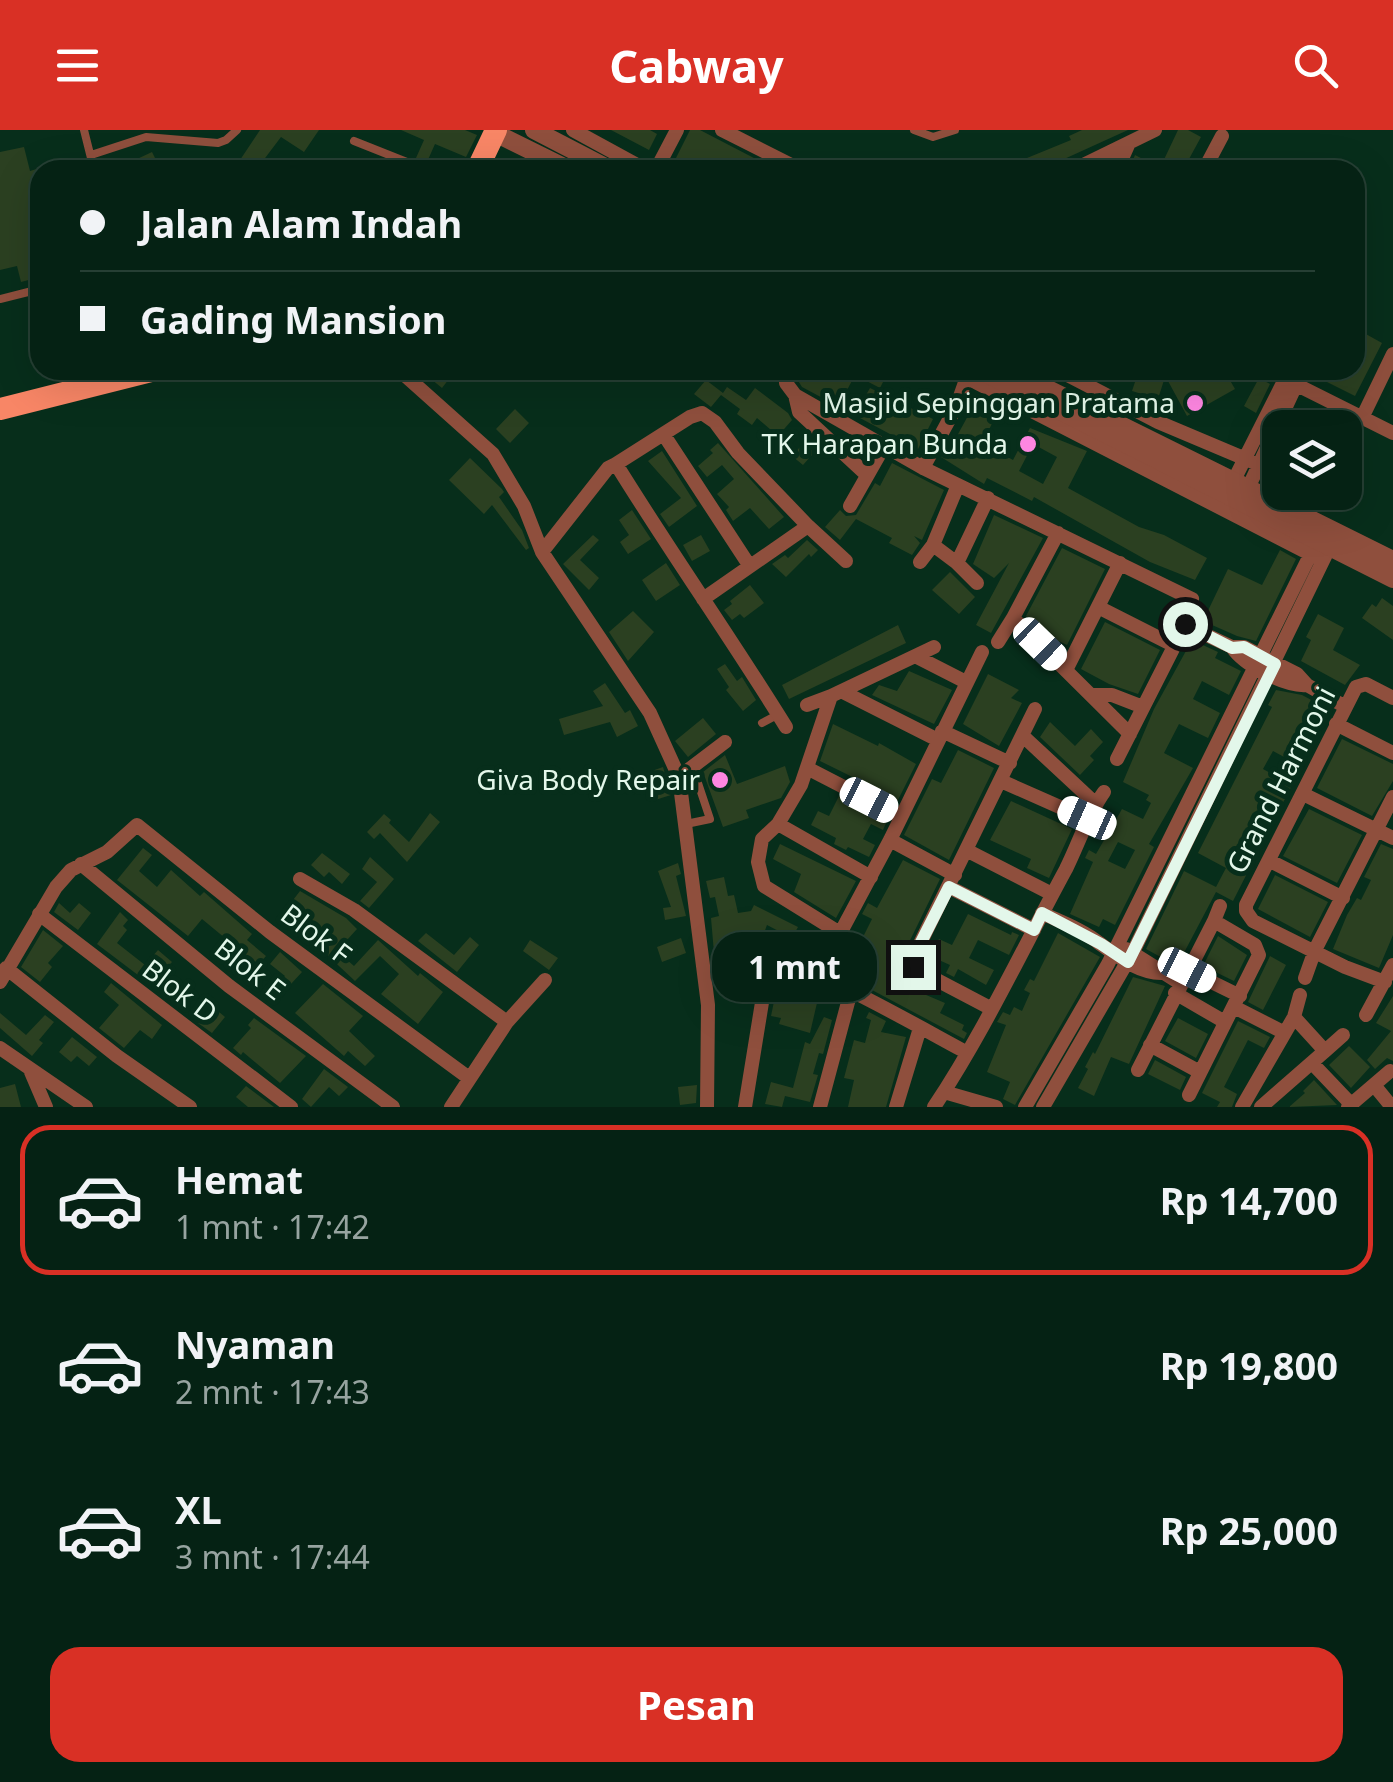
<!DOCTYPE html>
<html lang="id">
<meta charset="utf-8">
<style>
body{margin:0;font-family:"Noto Sans",sans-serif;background:#0e2a1d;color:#f1f3f6;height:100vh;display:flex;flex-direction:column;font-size:38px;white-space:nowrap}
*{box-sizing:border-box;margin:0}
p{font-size:32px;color:#97a4a0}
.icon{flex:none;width:55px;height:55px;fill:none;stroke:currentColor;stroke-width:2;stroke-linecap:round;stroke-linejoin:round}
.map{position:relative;height:977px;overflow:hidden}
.sheet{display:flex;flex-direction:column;background:#052214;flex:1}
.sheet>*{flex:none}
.banner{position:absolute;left:30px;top:30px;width:1335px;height:220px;border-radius:30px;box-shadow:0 10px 40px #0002,0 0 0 2px #263f34;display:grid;align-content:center;height:220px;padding:0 50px;background:#052214}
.tools{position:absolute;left:1262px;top:280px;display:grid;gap:20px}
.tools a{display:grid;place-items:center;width:100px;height:100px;border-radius:20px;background:#052214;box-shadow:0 10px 40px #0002,0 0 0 2px #263f34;font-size:50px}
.end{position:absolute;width:45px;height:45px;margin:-22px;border:12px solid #e3f7ea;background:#111;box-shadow:0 0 0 5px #111}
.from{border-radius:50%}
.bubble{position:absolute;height:70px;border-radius:30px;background:#052214;box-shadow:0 10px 40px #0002,0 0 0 2px #263f34;font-size:32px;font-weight:700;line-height:70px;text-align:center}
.car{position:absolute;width:30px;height:60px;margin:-30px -15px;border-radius:12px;box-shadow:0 0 8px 2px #0007;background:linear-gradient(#fff 24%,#345 0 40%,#fff 0 76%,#345 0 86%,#fff 0)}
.banner b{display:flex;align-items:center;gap:35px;height:95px;font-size:38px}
.banner b+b{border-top:2px solid #263f34}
.banner i{width:25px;height:25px;background:#f1f3f6}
ul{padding:18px 0 0;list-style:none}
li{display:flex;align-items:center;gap:30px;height:150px;margin:0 20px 15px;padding:0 30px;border:5px solid transparent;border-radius:30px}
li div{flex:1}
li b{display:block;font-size:38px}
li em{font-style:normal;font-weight:700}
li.on{border-color:#d93025}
li>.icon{width:90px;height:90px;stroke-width:1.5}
.button{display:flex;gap:20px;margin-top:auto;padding:20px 50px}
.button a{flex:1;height:115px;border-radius:30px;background:#d93025;color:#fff;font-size:40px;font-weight:700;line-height:115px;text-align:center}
header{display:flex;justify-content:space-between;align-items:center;height:130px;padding:0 50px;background:#d93025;color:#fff;font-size:45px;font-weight:700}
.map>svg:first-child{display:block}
</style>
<header><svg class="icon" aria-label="menu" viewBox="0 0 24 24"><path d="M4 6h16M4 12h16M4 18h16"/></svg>Cabway<svg class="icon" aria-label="search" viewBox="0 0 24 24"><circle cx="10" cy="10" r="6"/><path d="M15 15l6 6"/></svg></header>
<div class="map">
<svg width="1393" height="977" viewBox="0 0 1393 977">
<rect width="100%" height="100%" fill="#072e1b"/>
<path fill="#2b4021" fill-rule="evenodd" d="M 260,0 L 319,0 L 304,22 L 281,7 L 256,40 L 240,30 Z
M 401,0 L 465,0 L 477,5 L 466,27 L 435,14 L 427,32 L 416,28 L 424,10 Z
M 611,0 L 650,0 L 657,4 L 649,20 Z
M 690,0 L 700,0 L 777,40 L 679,40 L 672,36 Z
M 1082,0 L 1128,0 L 1040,40 L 998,40 L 1071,10 L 1069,6 Z
M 1178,0 L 1188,0 L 1201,7 L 1183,40 L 1129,40 L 1135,25 L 1160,38 Z
M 24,17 L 30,41 L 40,38 L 40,147 L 21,152 L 17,136 L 0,140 L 0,22 Z
M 152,22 L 161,40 L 115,40 L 135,30 Z
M 1364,203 L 1382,213 L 1355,266 L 1303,240 L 1355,240 L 1355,221 Z
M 420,240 L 456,240 L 442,258 Z
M 797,240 L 889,240 L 880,258 L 855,245 L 846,262 L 863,270 L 870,258 L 933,289 L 918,319 L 802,257 L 797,249 Z
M 1139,240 L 1165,247 L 1158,269 L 1132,261 Z
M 1188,240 L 1224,240 L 1235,259 L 1187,286 L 1168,251 Z
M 1259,248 L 1270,254 L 1256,283 L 1244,276 Z
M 706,250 L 723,263 L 727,257 L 746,270 L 755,258 L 788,283 L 792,290 L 778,306 L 757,288 L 752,295 L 737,284 L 740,279 L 721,265 L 711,277 L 694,264 Z
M 976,271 L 998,282 L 982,313 L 1013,330 L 1030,298 L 1087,321 L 1068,358 L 1139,397 L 1164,405 L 1207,428 L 1195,450 L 1150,432 L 1034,367 L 1032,371 L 987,348 L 984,354 L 941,327 L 953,304 L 957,306 ZM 1033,314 L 1057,327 L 1043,354 L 1019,341 Z
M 515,279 L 529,293 L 510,313 L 496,299 Z
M 810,306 L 820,316 L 803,335 L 792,326 Z
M 718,313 L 784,387 L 769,399 L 750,378 L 733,391 L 726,380 L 729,377 L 717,364 L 734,349 L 722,335 L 707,347 L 698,336 L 713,323 L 710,320 Z
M 662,321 L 697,376 L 669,397 L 660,384 L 681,368 L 648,331 Z
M 470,328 L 502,359 L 504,362 L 499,367 L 522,400 L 529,418 L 526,420 L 492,375 L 484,384 L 449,350 Z
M 892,333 L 944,360 L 922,410 L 914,406 L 920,413 L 912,425 L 889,413 L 892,408 L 856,389 L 840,410 L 825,397 L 840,380 L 846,386 L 856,385 L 875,353 L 880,356 Z
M 632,380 L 651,409 L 628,424 L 620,412 L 629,405 L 619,390 Z
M 994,385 L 1043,408 L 991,503 L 976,495 L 1009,433 L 994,448 L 973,434 Z
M 593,405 L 599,410 L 580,430 L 599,448 L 589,460 L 563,434 Z
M 701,405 L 710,421 L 692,431 L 683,415 Z
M 807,410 L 818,420 L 811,427 L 809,424 L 786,447 L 772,434 L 785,425 L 788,428 Z
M 1062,418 L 1105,439 L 1067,515 L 1048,506 L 1050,502 L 1026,486 Z
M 1280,420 L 1296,429 L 1256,511 L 1237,506 L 1203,491 L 1228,439 L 1262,455 Z
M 666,433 L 680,455 L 656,471 L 642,450 Z
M 950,442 L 975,467 L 959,484 L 932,460 Z
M 750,455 L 764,473 L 744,488 L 740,484 L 732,490 L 724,480 L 732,474 L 730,471 Z
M 1382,468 L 1393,476 L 1393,510 L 1362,488 L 1372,474 L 1376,477 Z
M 633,481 L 654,502 L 628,531 L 609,502 Z
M 1318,484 L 1344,498 L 1333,520 L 1360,535 L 1345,555 L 1301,531 L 1311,510 L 1306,507 Z
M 1105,492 L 1160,520 L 1138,564 L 1109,554 L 1081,539 Z
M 898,495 L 906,513 L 789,569 L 782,555 Z
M 1192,510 L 1218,522 L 1215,528 L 1241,541 L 1229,565 L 1202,551 L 1193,569 L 1220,583 L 1208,608 L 1179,594 L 1164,623 L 1193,638 L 1149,714 L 1154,717 L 1115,795 L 1103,789 L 1099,797 L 1070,784 L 1093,732 L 1085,728 L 1089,720 L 1096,724 L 1122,679 L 1143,689 L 1151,673 L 1146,670 L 1149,665 L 1123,652 L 1154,579 ZM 1118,712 L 1135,720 L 1125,739 L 1108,731 Z
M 725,534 L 737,551 L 742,547 L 756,570 L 743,581 L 726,560 L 729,557 L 717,539 Z
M 909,541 L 952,560 L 934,594 L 872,565 L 879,555 L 897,561 Z
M 988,544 L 1019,560 L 1011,568 L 1022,573 L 999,616 L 963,594 Z
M 605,553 L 625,583 L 630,580 L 638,596 L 617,607 L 610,592 L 564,605 L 559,589 L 603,576 L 593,561 Z
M 1276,560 L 1302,565 L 1330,580 L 1299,635 L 1273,621 L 1263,639 L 1292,655 L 1233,771 L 1216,762 L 1177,836 L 1146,819 L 1184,741 L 1216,757 L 1226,738 L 1198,723 L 1272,577 L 1268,575 Z
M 703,588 L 716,604 L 688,627 L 675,611 Z
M 1050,592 L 1075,616 L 1091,599 L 1103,612 L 1090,626 L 1094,630 L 1080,645 L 1040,607 Z
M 833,594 L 878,616 L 879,613 L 916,634 L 897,672 L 885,666 L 887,664 L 820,631 Z
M 1342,609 L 1393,634 L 1393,651 L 1372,686 L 1317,658 Z
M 958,620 L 994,638 L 949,730 L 904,705 L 932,649 L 941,653 Z
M 725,625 L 737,654 L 785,636 L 790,652 L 781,668 L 746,680 L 749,688 L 723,697 L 703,642 Z
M 663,637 L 671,665 L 655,670 L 646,643 Z
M 839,666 L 887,691 L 883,700 L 871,694 L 863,709 L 875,715 L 869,727 L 848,717 L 846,720 L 834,714 L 836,708 L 811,695 L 818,681 L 829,686 Z
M 1011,671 L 1072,699 L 1049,748 L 1027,738 L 1031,729 L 990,710 Z
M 1309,679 L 1362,705 L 1337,753 L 1283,726 Z
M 430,683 L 440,692 L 407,732 L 380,703 L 374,709 L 367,702 L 384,684 L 391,690 L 389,693 L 409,712 Z
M 780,714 L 856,751 L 836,788 L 794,762 L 801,744 L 773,729 Z
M 1381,714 L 1393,719 L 1393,805 L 1379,838 L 1333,819 L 1347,785 L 1357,768 L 1361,770 L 1371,750 L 1364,747 Z
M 143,718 L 152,725 L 139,741 L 157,757 L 171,740 L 200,766 L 204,762 L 252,804 L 247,810 L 266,826 L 248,847 L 228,831 L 225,834 L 218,828 L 231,813 L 202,789 L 188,806 L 117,750 Z
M 322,723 L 350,744 L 342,754 L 329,742 L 324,747 L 311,735 Z
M 370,727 L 394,749 L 369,778 L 360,771 L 377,752 L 362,739 Z
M 903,730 L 940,749 L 897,837 L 904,841 L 898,853 L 945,873 L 940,883 L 964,895 L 962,900 L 967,903 L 964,909 L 872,860 L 803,828 L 814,806 L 826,812 L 824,817 L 851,831 L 872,789 L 862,784 L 868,773 L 877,778 Z
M 678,733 L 681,744 L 676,746 L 686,786 L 665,790 L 663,778 L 671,777 L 658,741 Z
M 1275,745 L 1328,772 L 1310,807 L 1258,779 Z
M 724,747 L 728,766 L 734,765 L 738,783 L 751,781 L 754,775 L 798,797 L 792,808 L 767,795 L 752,835 L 755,837 L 751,850 L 733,845 L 735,855 L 717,857 L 711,788 L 719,786 L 715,767 L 710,768 L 706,751 Z
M 300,761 L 346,788 L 357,799 L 337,821 L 354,836 L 378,810 L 418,846 L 420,843 L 443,862 L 418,894 L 381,864 L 399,844 L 380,826 L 355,851 L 294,794 L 291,797 L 280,787 Z
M 59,773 L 70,783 L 79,773 L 91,783 L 78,800 L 54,782 Z
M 120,782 L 128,790 L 123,796 L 127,800 L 117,813 L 145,835 L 158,820 L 172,832 L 160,845 L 175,857 L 167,867 L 97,814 Z
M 968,784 L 1011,805 L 1012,802 L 1019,805 L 1009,825 L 978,810 L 969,828 L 994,840 L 986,855 L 958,839 L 954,847 L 946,843 L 950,835 L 930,826 L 939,809 L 952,815 Z
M 43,800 L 63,816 L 48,833 L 52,837 L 40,852 L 21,837 Z
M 426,803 L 454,825 L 470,807 L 479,815 L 457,842 L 418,811 Z
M 1058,803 L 1100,827 L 1015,975 L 1003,969 L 1010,952 L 987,942 L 1006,895 L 997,892 L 1003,882 L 1010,885 L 1014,877 L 1022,881 L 1030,863 L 1024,860 L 1030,849 L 1034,851 Z
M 1218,806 L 1247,825 L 1234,851 L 1203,836 Z
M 681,808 L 686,823 L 662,832 L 657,817 Z
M 530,810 L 558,828 L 549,840 L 523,821 Z
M 280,822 L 302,842 L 279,867 L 271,860 L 285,846 L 270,834 Z
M 1270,826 L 1286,835 L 1263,880 L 1248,872 Z
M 1133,847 L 1165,856 L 1129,934 L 1111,927 L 1094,966 L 1078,958 L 1088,939 L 1085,937 L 1093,922 L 1095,924 Z
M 778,852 L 810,853 L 811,858 L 820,860 L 810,903 L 779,894 L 781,888 L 771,886 Z
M 111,853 L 162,895 L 152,909 L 140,900 L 124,918 L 99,898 L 119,875 L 104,862 Z
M 323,854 L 363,886 L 349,901 L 375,926 L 365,936 L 348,921 L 344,926 L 295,883 Z
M 1393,866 L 1393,931 L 1387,928 L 1375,939 L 1367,930 L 1391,901 L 1376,893 Z
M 212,876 L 225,887 L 212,903 L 198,893 Z
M 869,882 L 886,891 L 881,902 L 906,907 L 886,977 L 848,977 L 854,950 L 844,948 L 854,910 L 865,913 L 871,890 L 866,888 Z
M 0,883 L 26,905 L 45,885 L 54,892 L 39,910 L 43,913 L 32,926 L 0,898 Z
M 824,887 L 832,890 L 823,924 L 819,923 L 813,944 L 818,945 L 810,972 L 785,966 L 782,977 L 765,974 L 771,952 L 793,958 L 805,912 L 810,914 Z
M 254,888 L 306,926 L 280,953 L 243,922 L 241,925 L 233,918 L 251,898 L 248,895 Z
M 1178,888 L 1208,904 L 1196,928 L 1165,911 Z
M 1238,891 L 1270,907 L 1264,918 L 1248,910 L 1224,957 L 1237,964 L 1232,977 L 1217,977 L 1220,972 L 1202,963 Z
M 72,907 L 97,927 L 89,936 L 77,926 L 71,932 L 59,922 Z
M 1349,916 L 1370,937 L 1351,958 L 1329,935 Z
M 1155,930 L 1186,947 L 1180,960 L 1148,944 Z
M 324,939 L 348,957 L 339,966 L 329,957 L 311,977 L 302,969 Z
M 1314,950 L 1337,975 L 1289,977 L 1305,963 L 1303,961 Z
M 15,954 L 21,977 L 0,977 L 0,958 Z
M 697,955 L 696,973 L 680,975 L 678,957 Z
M 246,956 L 274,977 L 248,977 L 236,967 Z"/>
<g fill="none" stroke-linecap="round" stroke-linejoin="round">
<path stroke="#8f4f3d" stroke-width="8" d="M 84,0 L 94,40
M 914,0 L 933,7 L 955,0
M 354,11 L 427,40
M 91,25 L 146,7 L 218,13 L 226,10 L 237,0
M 0,169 L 40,159
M 762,593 L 779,584
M 686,694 L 710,689 L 696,647"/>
<path stroke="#8f4f3d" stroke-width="14" d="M 573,0 L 646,40
M 722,0 L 801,40
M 656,40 L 677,0
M 1073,40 L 1155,0
M 1117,40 L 1129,13
M 1204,40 L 1222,6
M 399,240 L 493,324 L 524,376 L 542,422
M 786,240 L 786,253 L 795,265 L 923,338 L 1192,469 L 1185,495 L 1117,629
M 952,240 L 1316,427
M 1058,240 L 1158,292 L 1260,335
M 1267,240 L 1393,303
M 795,265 L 799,282 L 867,345
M 1362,288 L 1393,224
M 664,305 L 749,435
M 616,334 L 690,287 L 702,283 L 715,292 L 738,323 L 808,396 L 703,469
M 923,338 L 957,275 L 969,241
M 958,355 L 933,415 L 957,433 L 988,368
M 1229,360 L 1285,249
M 1244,367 L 1296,255
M 850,376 L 883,318
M 808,396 L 846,431
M 1058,403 L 1013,488 L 1130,604
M 920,432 L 933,415
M 957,433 L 977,453
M 1098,477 L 1175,516
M 1185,495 L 1232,517 L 1244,517 L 1297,544 L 1307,555 L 1344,576
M 998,512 L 1013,488
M 934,517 L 831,566 L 801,655 L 778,694 L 762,709 L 758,732 L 764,756 L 835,800 L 843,798 L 890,710 L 982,522
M 1232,517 C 1244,535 1285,557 1307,555
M 917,527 L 966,552
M 1066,540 L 1120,433
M 843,562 L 938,610
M 1091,565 L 1112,565 L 1143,577
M 807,575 L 831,566
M 1336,594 L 1393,623
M 942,601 L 1010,633
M 1023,606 L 1096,674
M 807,638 L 900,686
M 679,647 L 725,612
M 1001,651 L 1087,689
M 1303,664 L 1393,708
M 778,694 L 871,747
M 890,710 L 955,745
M 968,721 L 1052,764
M 1270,731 L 1343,768
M 81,734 L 229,856 L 393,977
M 300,749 L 354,780 L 507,892
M 949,757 L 1034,800
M 1042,783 C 1061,792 1083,800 1099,813 C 1117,826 1139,844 1163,843
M 39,784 L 291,977
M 1214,791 L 1220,776
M 1126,819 L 1180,853
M 6,838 L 117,926 L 190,977
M 1187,840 L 1240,866
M 1305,848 L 1315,820 L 1393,667
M 0,852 L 56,757 L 71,740 L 107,722 L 137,695 L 270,802 L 469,948
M 1385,852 L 1345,837 L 1253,791 L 1246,781 L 1246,775 L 1356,557 L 1366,554 L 1393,568
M 1175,863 L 1225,892
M 1234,877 L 1283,902
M 992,879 L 914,838 L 911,832 L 1035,579
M 1366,885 L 1393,835
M 1150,915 L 1200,942
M 0,918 L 86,977
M 1325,921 L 1343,905
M 1312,933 L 1351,974
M 1138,940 L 1214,791 L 1255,815 L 1259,825 L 1189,965
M 31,942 L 46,977
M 1374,955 L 1392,977
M 944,962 L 996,977
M 451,977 L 507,892 L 545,850
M 707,977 L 708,875 L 679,647 L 650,583 L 542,422 L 608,338 L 616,334 C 671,423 731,508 786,597
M 745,977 L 765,854 L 773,832 C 801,828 933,905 966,922
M 820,977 L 851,861
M 896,977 L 920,898
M 934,977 C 984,902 1023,818 1066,739 C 1079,713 1087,686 1104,662
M 1025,977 L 1108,834 L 1320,405
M 1043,977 L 1133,822 L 1334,408
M 1242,977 L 1294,887 L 1300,865
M 1261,977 L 1325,921 L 1294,887
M 1348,977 L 1390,941"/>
<path stroke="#8f4f3d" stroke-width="18" d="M 534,0 L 611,40
M 495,3 L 570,40
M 979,240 L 1393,449
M 1010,240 L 1393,430"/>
<path stroke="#f88666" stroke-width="22" d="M 477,40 L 496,0
M 0,279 L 155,240"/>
</g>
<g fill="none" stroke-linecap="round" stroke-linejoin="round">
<path stroke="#e3f7ea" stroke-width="12" d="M 913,837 L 911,832 L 949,757 L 1034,800 L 1042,783 L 1101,814 L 1128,832 L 1275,534 L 1244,517 L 1232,518 L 1185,494"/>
</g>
<g fill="#fd86e1" stroke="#072e1b" stroke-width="4">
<circle cx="1195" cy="273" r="10"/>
<circle cx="1028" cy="314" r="10"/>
<circle cx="720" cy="650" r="10"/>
</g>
<g text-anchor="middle" stroke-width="10" stroke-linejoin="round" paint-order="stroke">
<g font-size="28" fill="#e3f7ea" stroke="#072e1b" text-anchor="end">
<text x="1175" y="283">Masjid Sepinggan Pratama</text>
<text x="1008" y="324">TK Harapan Bunda</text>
<text x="700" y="660">Giva Body Repair</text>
</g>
<g font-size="28" fill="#e3f7ea" stroke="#072e1b">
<text transform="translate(1281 650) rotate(-63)" y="10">Grand Harmoni</text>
<text transform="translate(316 804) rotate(37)" y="10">Blok F</text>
<text transform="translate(250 839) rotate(38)" y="10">Blok E</text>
<text transform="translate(180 861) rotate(37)" y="10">Blok D</text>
</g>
</g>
</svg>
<div class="tools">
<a><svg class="icon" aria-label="layers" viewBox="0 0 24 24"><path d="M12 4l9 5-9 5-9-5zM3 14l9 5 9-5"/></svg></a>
</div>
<i class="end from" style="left:1185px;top:494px"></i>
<i class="end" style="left:913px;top:837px"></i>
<div class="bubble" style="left:712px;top:802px;width:165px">1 mnt</div>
<i class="car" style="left:1040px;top:514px;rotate:134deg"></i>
<i class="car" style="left:869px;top:670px;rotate:117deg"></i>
<i class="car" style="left:1087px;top:688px;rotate:294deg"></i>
<i class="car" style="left:1187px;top:840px;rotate:117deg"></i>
<div class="banner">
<b><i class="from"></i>Jalan Alam Indah</b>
<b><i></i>Gading Mansion</b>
</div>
</div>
<section class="sheet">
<ul>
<li class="on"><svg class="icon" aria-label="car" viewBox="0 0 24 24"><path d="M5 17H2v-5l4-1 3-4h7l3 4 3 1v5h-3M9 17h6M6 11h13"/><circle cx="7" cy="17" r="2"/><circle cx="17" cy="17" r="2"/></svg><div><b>Hemat</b><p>1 mnt · 17:42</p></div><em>Rp 14,700</em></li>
<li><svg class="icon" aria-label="car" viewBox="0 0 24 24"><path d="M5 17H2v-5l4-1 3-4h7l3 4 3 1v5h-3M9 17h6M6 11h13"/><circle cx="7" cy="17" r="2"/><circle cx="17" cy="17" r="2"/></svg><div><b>Nyaman</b><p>2 mnt · 17:43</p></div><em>Rp 19,800</em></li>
<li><svg class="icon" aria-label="car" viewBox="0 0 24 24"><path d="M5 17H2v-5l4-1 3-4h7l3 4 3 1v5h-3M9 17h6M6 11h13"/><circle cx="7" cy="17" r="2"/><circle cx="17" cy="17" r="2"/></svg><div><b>XL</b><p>3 mnt · 17:44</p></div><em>Rp 25,000</em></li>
</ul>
<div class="button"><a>Pesan</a></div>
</section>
